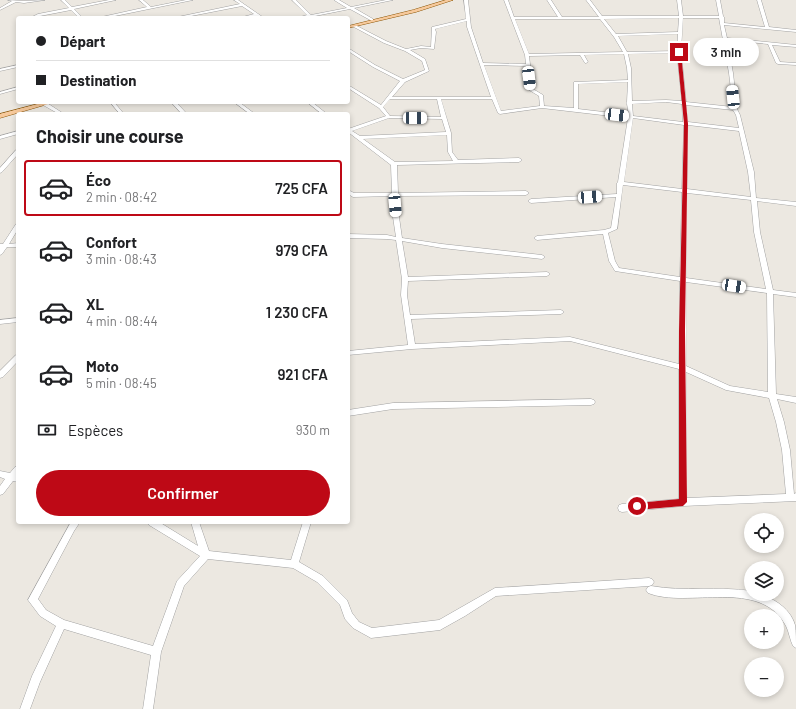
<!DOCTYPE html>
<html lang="fr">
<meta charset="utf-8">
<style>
body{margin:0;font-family:Barlow,sans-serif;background:#f6f6f6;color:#202124;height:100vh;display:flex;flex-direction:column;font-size:15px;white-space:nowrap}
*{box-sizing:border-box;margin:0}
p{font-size:13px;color:#757577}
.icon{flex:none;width:22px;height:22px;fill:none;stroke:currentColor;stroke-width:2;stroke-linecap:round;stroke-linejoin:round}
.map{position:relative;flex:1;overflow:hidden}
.drawer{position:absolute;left:16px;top:112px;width:334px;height:412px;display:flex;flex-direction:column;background:#fff;border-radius:4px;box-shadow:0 2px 6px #0003}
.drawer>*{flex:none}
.hud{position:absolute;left:16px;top:16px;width:334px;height:88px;border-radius:4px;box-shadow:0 2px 6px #0003;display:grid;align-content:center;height:88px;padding:0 20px;background:#fff}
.controls{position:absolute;left:744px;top:513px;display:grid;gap:8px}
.controls a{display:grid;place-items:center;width:40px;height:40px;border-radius:50%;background:#fff;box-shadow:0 2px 6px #0003;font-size:20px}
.end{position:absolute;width:18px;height:18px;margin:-9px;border:5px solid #be0916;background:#fff;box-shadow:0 0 0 2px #fff}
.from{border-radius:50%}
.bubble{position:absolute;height:28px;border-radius:14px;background:#fff;box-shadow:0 2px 6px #0003;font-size:13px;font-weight:600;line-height:28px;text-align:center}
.car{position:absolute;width:12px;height:24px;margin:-12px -6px;border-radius:5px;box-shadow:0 0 3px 1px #0007;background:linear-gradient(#fff 24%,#345 0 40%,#fff 0 76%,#345 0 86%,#fff 0)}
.hud b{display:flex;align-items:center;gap:14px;height:38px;font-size:15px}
.hud b+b{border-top:1px solid #e0e0e0}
.hud i{width:10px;height:10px;background:#202124}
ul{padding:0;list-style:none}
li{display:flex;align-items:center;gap:12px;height:56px;margin:0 8px 6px;padding:0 12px;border:2px solid transparent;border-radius:4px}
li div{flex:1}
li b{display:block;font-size:15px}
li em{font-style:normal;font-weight:600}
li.current{border-color:#be0916}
li>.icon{width:36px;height:36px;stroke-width:1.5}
h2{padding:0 20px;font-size:18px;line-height:48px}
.pay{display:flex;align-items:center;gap:10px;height:44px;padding:0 20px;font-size:15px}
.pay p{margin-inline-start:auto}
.primary-button{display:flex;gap:8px;margin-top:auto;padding:8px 20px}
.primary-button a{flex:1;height:46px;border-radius:24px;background:#be0916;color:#fff;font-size:16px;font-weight:600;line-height:46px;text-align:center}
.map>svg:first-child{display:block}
</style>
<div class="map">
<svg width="796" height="709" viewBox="0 0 796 709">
<rect width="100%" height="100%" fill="#ece8e1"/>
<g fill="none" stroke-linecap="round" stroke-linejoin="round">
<defs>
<path id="minor" d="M 8,0 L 24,1 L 45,0 L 24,3 L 16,2 L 0,10 L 0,8 L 12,1 Z
M 61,0 L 65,0 L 72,7 L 109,0 L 116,0 L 74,9 L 83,18 L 79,18 L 71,10 L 40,16 L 35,18 L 30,18 L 38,14 L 69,8 Z
M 139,0 L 143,0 L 151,7 L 186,0 L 193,0 L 105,18 L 97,18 L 147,7 Z
M 234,0 L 238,0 L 264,18 L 260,18 L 257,16 L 239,18 L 254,14 L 242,6 L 181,18 L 173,18 L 240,4 Z
M 292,0 L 296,0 L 311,15 L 347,8 L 334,0 L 339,0 L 351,7 L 386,0 L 393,0 L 354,8 L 373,19 L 373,21 L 372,21 L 350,9 L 310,17 L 297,18 L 307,15 Z
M 464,0 L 468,0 L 471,27 L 483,63 L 526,64 L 525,55 L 504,0 L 508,0 L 514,17 L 558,17 L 547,0 L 551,0 L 562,17 L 599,17 L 586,0 L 590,0 L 602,16 L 679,16 L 677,0 L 681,0 L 683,16 L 719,16 L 716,0 L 720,0 L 723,16 L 724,17 L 724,23 L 765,27 L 757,0 L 761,0 L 769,27 L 796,30 L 796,32 L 724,25 L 727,38 L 796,45 L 796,47 L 772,45 L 780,62 L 796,63 L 796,65 L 778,64 L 776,63 L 768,44 L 727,40 L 733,73 L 737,109 L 740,115 L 754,172 L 756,198 L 796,202 L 796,206 L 757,201 L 760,232 L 773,290 L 796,293 L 796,297 L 773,294 L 776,394 L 796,397 L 796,403 L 777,399 L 784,422 L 790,450 L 794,494 L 796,493 L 796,501 L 683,506 L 622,512 L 619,511 L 618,508 L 619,505 L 622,504 L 679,499 L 679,369 L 570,341 L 412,349 L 348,355 L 348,351 L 408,345 L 401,295 L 402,279 L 396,240 L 387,239 L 348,238 L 348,234 L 387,235 L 396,237 L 393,217 L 393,196 L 353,197 L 348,194 L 348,190 L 354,193 L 392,193 L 391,165 L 348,132 L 348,129 L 386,116 L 379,108 L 348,88 L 348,85 L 381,105 L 400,81 L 373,67 L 348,51 L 348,48 L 375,65 L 403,79 L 425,70 L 422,61 L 405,51 L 384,43 L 352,26 L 355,25 L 386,41 L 406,49 L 421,46 L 431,47 L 432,27 L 466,19 ZM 679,18 L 678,32 L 616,34 L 604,19 ZM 683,18 L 719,18 L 729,73 L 733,107 L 686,102 L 681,52 ZM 515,19 L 600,19 L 614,37 L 623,52 L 529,54 ZM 467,21 L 467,27 L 491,97 L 392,97 L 405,82 L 429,71 L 425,59 L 410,50 L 421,48 L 434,49 L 436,32 L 435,29 ZM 678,34 L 677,51 L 627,52 L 618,36 ZM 677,53 L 682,101 L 666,100 L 632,101 L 631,68 L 628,54 ZM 624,54 L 627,68 L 628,80 L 574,82 L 574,108 L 544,106 L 543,95 L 533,89 L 529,56 L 580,55 L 585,63 L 586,63 L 588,62 L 584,55 ZM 484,65 L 526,66 L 529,90 L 539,96 L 540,106 L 501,111 ZM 628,82 L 627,102 L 626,103 L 627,104 L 629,115 L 578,109 L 578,84 ZM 390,99 L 437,99 L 441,117 L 390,116 L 383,107 ZM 441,99 L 492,99 L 498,113 L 500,114 L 542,108 L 628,118 L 618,182 L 617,183 L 617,194 L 531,199 L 528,201 L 531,203 L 616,197 L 611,228 L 604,230 L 537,236 L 534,238 L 537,240 L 603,234 L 609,261 L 615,271 L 680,281 L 679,364 L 570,337 L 415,344 L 411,319 L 561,314 L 564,312 L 561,310 L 410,315 L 407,295 L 408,281 L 547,276 L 550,274 L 547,272 L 408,277 L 402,241 L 442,248 L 542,259 L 545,257 L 542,255 L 442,244 L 402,238 L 399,217 L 398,196 L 526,195 L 529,193 L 526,191 L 398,193 L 397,165 L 519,162 L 522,160 L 519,158 L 458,160 L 452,152 L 451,133 ZM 666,102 L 682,104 L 683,122 L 633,116 L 632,104 ZM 686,105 L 733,110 L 736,115 L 739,128 L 688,122 ZM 389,118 L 442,119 L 446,132 L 360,136 L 352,131 ZM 633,118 L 684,125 L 682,189 L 624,182 ZM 688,125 L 739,131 L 748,172 L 751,197 L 687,189 ZM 447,135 L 448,152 L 453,161 L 395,162 L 363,139 ZM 623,185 L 682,192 L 680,277 L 619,268 L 615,261 L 608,233 L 617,229 ZM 687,193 L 751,200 L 754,232 L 766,289 L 686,278 ZM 686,282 L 767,293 L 768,392 L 730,386 L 686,366 ZM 686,372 L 726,390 L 769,398 L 776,422 L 782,450 L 786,494 L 687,498 Z
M 18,65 L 18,67 L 0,71 L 0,69 Z
M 18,87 L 18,89 L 0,94 L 0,92 Z
M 110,102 L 114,102 L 124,114 L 120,114 Z
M 171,102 L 176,102 L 187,114 L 182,114 Z
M 234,102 L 239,102 L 255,114 L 250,114 Z
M 307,102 L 312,102 L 327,114 L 322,114 Z
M 43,103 L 47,103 L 64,114 L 59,114 L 43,105 Z
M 18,131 L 18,134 L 0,139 L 0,136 Z
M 16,150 L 18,150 L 18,154 L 2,172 L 0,173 L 0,168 Z
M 18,223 L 18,229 L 9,244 L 18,243 L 18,247 L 7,247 L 2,254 L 0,255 L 0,244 L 3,244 L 16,224 Z
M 18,318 L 18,322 L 0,324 L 0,320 Z
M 16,355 L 18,355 L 18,361 L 3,377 L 0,378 L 0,371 Z
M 591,399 L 594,400 L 595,402 L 594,404 L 591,405 L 393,409 L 348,416 L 348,410 L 393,403 Z
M 18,466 L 18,482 L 13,481 L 3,494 L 0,495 L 0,486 L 5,479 L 0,477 L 0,471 L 10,473 L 15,467 Z
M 71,522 L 80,522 L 74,531 L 38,599 L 46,610 L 64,620 L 153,646 L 177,581 L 200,556 L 149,525 L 148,522 L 159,522 L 198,546 L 191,522 L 199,522 L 209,551 L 291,560 L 303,522 L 311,522 L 299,562 L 323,576 L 347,600 L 352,613 L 359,622 L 372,628 L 439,620 L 495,588 L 649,578 L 652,579 L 654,582 L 652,585 L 649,586 L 496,596 L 465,616 L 440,630 L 371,638 L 353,628 L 345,619 L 340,605 L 317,582 L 293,568 L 208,559 L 184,586 L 161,652 L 153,709 L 143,709 L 151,655 L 64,629 L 40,682 L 30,709 L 20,709 L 32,676 L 56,626 L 40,616 L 28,600 Z
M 651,586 C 684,592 718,586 751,591 L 751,594 C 769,594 790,607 795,625 C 796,632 796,641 796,648 L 793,646 C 790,640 789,632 786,626 C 760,577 688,609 648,593 L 646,590 L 648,587 Z"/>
<path id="major" d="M 446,0 L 453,0 L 416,12 L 348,28 L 348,26 L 413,10 Z
M 45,102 L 55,102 L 0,118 L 0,114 Z"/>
</defs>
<use href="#minor" stroke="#a2a2a2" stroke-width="1"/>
<use href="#major" stroke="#8c5607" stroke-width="1"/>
<use href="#minor" fill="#fff" fill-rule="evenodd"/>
<use href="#major" fill="#f7c99b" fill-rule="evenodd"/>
</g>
<path fill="#be0916" d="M 679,51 L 681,52 L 688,124 L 685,331 L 687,502 L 683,506 L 637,510 L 633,506 L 637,503 L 679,499 L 679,331 L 684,124 L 677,52 Z"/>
</svg>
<div class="controls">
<a><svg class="icon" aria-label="locate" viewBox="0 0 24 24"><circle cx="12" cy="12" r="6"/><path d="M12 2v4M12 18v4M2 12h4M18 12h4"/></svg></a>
<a><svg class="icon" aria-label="layers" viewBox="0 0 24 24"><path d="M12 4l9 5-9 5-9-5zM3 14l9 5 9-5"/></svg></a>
<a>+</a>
<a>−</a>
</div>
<i class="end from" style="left:637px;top:506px"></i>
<i class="end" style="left:679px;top:52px"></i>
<div class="bubble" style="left:693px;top:38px;width:66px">3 min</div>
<i class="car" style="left:529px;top:78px;rotate:173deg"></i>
<i class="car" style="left:733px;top:97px;rotate:354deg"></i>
<i class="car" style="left:617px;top:115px;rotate:97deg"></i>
<i class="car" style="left:415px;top:118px;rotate:90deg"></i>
<i class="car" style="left:590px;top:197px;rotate:86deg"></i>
<i class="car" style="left:395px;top:205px;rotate:175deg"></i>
<i class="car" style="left:734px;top:286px;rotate:99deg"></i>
<div class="hud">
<b><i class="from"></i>Départ</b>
<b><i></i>Destination</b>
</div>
<section class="drawer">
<h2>Choisir une course</h2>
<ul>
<li class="current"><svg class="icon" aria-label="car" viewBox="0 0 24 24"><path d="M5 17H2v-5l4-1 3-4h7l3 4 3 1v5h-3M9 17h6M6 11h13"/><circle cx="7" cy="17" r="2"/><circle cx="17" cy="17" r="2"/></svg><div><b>Éco</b><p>2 min · 08:42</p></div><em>725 CFA</em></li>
<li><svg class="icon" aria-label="car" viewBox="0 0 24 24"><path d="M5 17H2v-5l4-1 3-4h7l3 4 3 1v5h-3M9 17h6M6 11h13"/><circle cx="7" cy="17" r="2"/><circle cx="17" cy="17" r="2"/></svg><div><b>Confort</b><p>3 min · 08:43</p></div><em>979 CFA</em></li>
<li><svg class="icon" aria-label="car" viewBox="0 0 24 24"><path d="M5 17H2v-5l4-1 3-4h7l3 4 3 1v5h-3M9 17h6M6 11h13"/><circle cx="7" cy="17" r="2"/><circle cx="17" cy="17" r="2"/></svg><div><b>XL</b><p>4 min · 08:44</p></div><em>1 230 CFA</em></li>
<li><svg class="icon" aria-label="car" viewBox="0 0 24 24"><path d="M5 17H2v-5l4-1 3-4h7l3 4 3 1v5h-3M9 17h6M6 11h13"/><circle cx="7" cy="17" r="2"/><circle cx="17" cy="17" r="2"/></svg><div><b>Moto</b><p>5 min · 08:45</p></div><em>921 CFA</em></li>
</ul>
<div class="pay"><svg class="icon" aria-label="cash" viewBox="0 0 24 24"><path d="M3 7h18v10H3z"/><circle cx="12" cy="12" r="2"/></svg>Espèces<p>930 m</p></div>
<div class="primary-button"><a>Confirmer</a></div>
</section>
</div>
